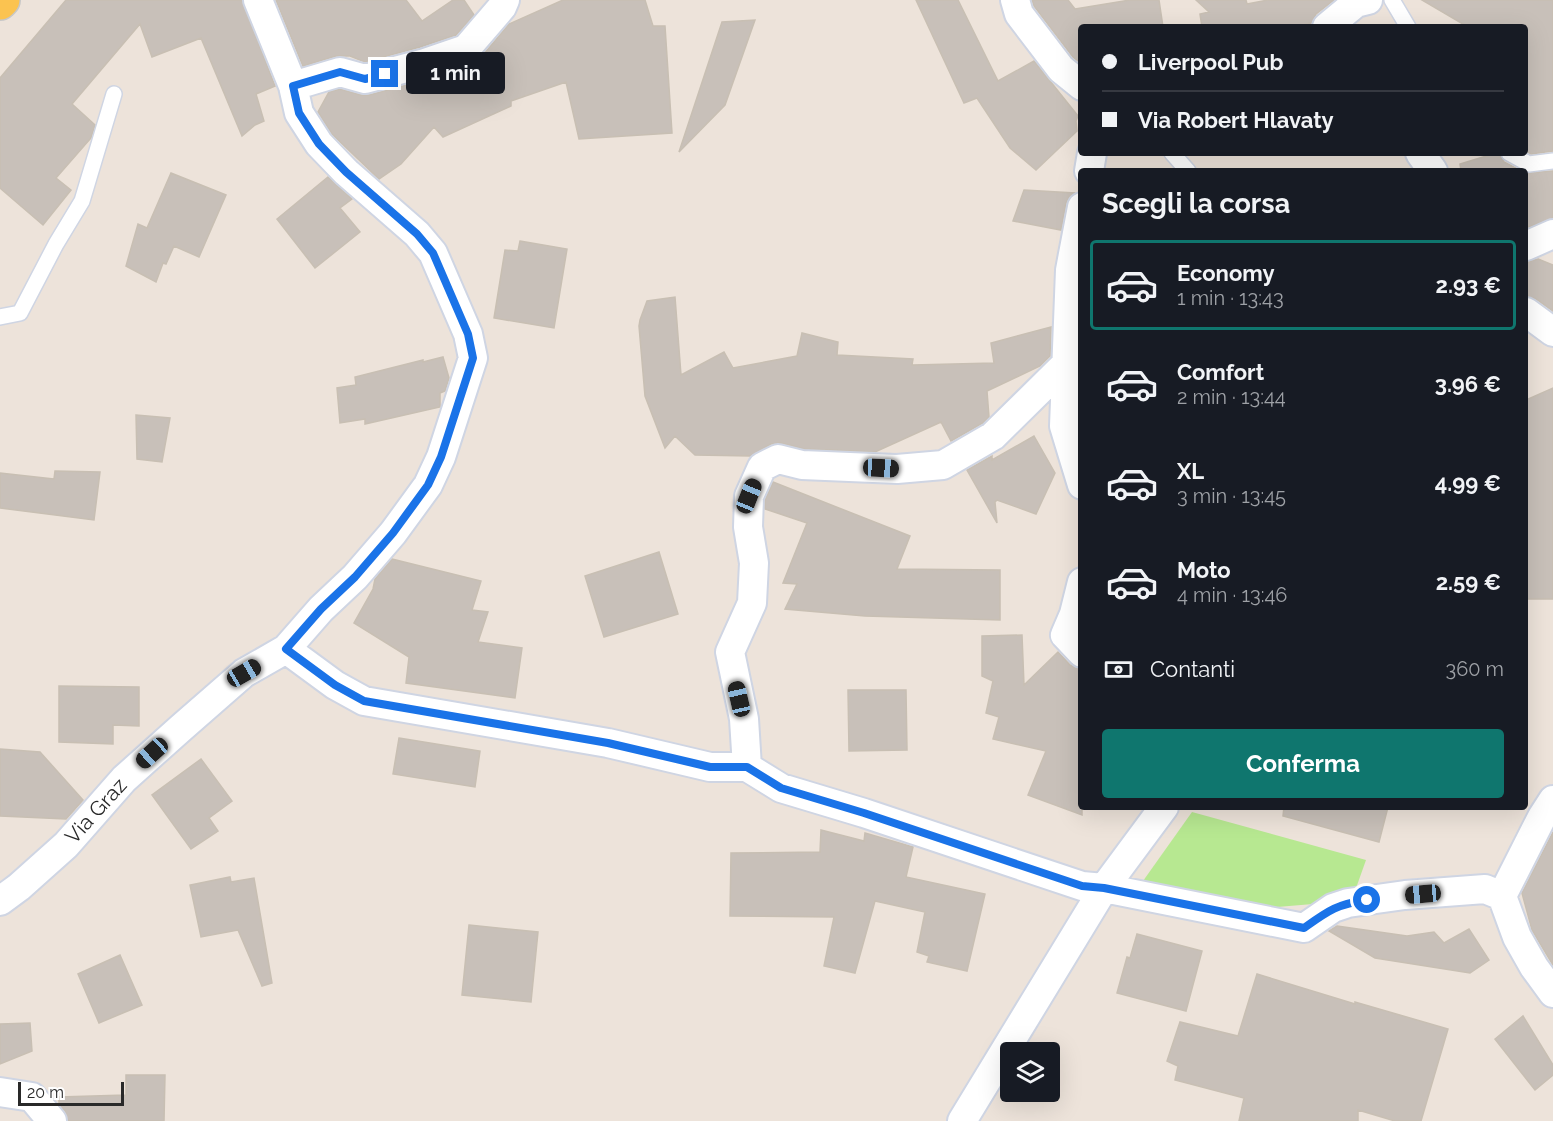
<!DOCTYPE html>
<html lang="it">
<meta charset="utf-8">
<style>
body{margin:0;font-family:Raleway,sans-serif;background:#242831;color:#f1f3f6;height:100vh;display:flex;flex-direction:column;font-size:22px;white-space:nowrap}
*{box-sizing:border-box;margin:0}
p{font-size:20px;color:#9ea1a6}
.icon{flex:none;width:33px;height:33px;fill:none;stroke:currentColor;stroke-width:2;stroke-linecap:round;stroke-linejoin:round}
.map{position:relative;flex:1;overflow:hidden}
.details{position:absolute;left:1078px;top:168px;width:450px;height:642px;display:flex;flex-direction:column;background:#171b24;border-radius:6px;box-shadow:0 6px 24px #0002}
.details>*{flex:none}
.hud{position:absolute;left:1078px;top:24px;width:450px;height:132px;border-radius:6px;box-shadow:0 6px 24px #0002;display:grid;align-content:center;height:132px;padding:0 24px;background:#171b24}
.controls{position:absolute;left:1000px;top:1042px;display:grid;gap:12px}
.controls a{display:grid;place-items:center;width:60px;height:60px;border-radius:6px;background:#171b24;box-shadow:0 6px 24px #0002;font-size:30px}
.scale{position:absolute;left:18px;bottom:15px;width:106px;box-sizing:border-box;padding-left:6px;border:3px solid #292929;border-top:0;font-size:16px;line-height:21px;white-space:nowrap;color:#292929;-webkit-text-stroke:4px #fff;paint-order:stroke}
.end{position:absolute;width:27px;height:27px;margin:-14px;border:8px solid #1a73e8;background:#fff;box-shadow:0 0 0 3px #fff}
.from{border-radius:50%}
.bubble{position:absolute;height:42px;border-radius:6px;background:#171b24;box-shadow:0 6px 24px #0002;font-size:20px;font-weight:700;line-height:42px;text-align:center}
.car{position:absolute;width:18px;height:36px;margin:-18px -9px;border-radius:8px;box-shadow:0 0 4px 2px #0007;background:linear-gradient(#222 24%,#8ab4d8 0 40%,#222 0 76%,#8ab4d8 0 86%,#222 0)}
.hud b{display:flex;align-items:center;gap:21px;height:57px;font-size:22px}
.hud b+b{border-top:2px solid #363941}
.hud i{width:15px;height:15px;background:#f1f3f6}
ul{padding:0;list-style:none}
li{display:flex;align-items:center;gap:18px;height:90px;margin:0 12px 9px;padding:0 12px;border:3px solid transparent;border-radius:6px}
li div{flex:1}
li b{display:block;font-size:22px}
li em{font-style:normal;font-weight:700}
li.current{border-color:#0f766e}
li>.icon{width:54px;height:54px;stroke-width:1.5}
h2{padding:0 24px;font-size:27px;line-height:72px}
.pay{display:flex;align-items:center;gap:15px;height:66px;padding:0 24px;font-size:22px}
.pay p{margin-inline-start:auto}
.action{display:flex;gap:12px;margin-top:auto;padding:12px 24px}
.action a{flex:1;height:69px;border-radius:6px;background:#0f766e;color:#fff;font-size:24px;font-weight:700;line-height:69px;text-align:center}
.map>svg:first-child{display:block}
</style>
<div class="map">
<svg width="1553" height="1121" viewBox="0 0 1553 1121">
<rect width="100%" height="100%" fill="#ede3da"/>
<path fill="#b7e891" d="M 1192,812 L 1366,860 L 1355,891 L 1325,903 L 1277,907 L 1143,881 Z"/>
<path fill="#c8c0b9" stroke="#c8bfb3" stroke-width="1.5" d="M 66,0 L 242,0 L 275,86 L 256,94 L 264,121 L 255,125 L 242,136 L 201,38 L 152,57 L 140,24 L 72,104 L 95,125 L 91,138 L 56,178 L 71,190 L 43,225 L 0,188 L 0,78 Z
M 276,0 L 406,0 L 422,21 L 453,0 L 464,0 L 474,15 L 456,35 L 420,47 L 365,62 L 350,56 L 336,56 L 303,66 Z
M 563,0 L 645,0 L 653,26 L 665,26 L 672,133 L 579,139 L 566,82 L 511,101 L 511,106 L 443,137 L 434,127 L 401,164 L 379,179 L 332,134 L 318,112 L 329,92 L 340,89 L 361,95 L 369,95 L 429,79 L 471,65 L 479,60 L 509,24 Z
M 916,0 L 958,0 L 998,81 L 1034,61 L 1078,116 L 1076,121 L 1077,131 L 1036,170 L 1010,148 L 977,98 L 964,103 Z
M 1032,0 L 1068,0 L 1075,9 L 1130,0 L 1159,0 L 1163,27 L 1082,27 L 1082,64 L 1073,57 L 1034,6 Z
M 1196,0 L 1246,0 L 1247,4 L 1268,0 L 1334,0 L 1316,14 L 1311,23 L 1295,27 L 1202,27 L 1200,14 L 1209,12 Z
M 1422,0 L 1553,0 L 1553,151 L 1531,154 L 1526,151 L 1526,27 L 1468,27 Z
M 755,20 L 725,105 L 679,152 L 722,22 Z
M 1496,153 L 1499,153 L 1504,162 L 1521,171 L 1461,171 L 1460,164 Z
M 1553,171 L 1553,218 L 1526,228 L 1526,173 Z
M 171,173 L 226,195 L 199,257 L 174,246 L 166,264 L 163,263 L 156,282 L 126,266 L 138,224 L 147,228 Z
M 328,177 L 352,199 L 340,208 L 360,232 L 315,268 L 277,219 Z
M 1024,190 L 1074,193 L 1069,197 L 1066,203 L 1061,230 L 1013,221 Z
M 520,241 L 567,249 L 554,328 L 494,318 L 505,250 L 518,251 Z
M 1538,259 L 1553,265 L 1553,311 L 1536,299 L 1526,296 L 1526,262 Z
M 675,297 L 681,375 L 724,352 L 733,368 L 797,356 L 802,333 L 838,342 L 837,355 L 913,359 L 912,365 L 994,363 L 991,343 L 1051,327 L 1050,356 L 1040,366 L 987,391 L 989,417 L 983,423 L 951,441 L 941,422 L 875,452 L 804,449 L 781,443 L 771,444 L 751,456 L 695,455 L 675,436 L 665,448 L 645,396 L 639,326 L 640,320 L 647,301 Z
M 443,357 L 449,378 L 445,391 L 440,393 L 440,407 L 365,424 L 365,419 L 340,423 L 337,388 L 356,385 L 355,377 L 423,360 L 423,362 Z
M 1553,388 L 1553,599 L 1526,599 L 1526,400 Z
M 136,415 L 170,418 L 162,462 L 137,459 Z
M 1034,436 L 1055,473 L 1036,514 L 997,500 L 995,502 L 997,523 L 967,470 L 992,456 L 992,460 Z
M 55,471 L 100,472 L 94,520 L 0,508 L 0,473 L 54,479 Z
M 773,482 L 910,536 L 897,569 L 1000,570 L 1000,620 L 865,616 L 785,609 L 797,584 L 783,583 L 807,523 L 765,509 L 765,500 Z
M 659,552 L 678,614 L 604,637 L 585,576 Z
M 392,559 L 481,581 L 472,610 L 488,612 L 478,642 L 522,648 L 515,698 L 406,683 L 409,657 L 354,623 L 373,589 L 375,579 Z
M 1022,635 L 1024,685 L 1058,652 L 1070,665 L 1082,669 L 1082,815 L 1028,795 L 1046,751 L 993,739 L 999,717 L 986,713 L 993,681 L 982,676 L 982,636 Z
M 59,686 L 139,687 L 139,726 L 113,725 L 113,744 L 59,742 Z
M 848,690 L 906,690 L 907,750 L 849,751 Z
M 399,738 L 480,751 L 475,787 L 393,774 Z
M 0,749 L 40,752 L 83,800 L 66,819 L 0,816 Z
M 201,759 L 232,801 L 209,818 L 218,831 L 191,849 L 152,795 Z
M 1284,807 L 1388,807 L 1379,842 L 1283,816 Z
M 821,830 L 864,841 L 865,833 L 913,847 L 906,877 L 985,894 L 967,971 L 927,962 L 929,956 L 917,952 L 925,912 L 875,901 L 855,973 L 824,966 L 834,917 L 730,916 L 731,853 L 820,852 Z
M 1553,832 L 1553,965 L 1532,930 L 1522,893 Z
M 230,877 L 231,882 L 254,878 L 272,983 L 262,986 L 238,930 L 201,937 L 190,885 Z
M 469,925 L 538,932 L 531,1002 L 462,995 Z
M 1337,926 L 1407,936 L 1434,932 L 1444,943 L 1469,929 L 1489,960 L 1470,973 L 1375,958 L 1329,931 Z
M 1137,934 L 1202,951 L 1186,1011 L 1117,993 L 1127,957 L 1130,958 Z
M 120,955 L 142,1005 L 99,1023 L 78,974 Z
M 1257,974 L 1355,1004 L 1355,1002 L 1448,1029 L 1421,1121 L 1395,1121 L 1358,1110 L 1358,1121 L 1239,1121 L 1244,1098 L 1175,1080 L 1178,1066 L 1167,1061 L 1180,1022 L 1238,1036 Z
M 1523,1016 L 1553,1065 L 1553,1075 L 1535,1090 L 1495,1039 Z
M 30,1023 L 32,1051 L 0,1064 L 0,1024 Z
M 126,1075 L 165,1075 L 164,1121 L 68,1121 L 65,1111 L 59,1104 L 59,1097 L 126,1095 Z"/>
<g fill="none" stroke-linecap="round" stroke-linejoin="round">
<defs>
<path id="lane" d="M 1392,0 L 1408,27
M 1172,153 L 1188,171
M 1509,153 L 1529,164 L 1553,161
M 0,317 L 20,313 L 56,244 L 82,201 L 114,94"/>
<path id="street" d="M 1015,0 L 1019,14 L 1061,69 L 1082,86
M 1327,27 L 1356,3 L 1368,0
M 293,86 L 340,72 L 365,79 L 425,63 L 466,49 L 502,7 L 505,0
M 1420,153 L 1433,171
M 1089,171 L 1092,153
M 1082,207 L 1070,270 L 1064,426 L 1082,485
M 1526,246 L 1553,234
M 1526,312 L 1553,332
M 1082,582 L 1074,614 L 1065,635 L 1082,653
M 286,649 L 335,685 L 364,701 L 608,743 L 710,767 L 747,767 L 781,788 L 864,813 L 1082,886 L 1104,888 L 1304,928 L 1333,908 L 1348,903 L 1405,895 L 1485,889 L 1502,896
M 747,767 L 744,719 L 730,652 L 752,603 L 754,563 L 748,527 L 749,496 L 762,467 L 778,459 L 802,465 L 897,469 L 943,465 L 993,436 L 1067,363
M 1553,800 L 1542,817 L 1502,896 L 1517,937 L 1534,967 L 1553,993
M 0,901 L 19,887 L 66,845 L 124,779 L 181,728 L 244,673 L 286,649 L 321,609 L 355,577 L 393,533 L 428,485 L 441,457 L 473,358 L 468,334 L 433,253 L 417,234 L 346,172 L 319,144 L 299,113 L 293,86 L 258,0
M 0,1092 L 32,1097 L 52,1121
M 962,1121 L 1104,888 L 1164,807"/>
<path id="primary" d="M 0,3 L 3,0"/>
</defs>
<use href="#lane" stroke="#cfd5e3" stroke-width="18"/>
<use href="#street" stroke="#cfd5e3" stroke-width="32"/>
<use href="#primary" stroke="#c7c7c7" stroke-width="36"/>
<use href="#lane" stroke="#fff" stroke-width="15"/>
<use href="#street" stroke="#fff" stroke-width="28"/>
<use href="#primary" stroke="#fbc350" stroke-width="33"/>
</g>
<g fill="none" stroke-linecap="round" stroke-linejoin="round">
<path stroke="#1a73e8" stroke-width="8" d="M 385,74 L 365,79 L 340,72 L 293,86 L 299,113 L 319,144 L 346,172 L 417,234 L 433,253 L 468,334 L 473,358 L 441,457 L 428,485 L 393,533 L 355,577 L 321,609 L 286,649 L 335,685 L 364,701 L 608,743 L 710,767 L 747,767 L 781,788 L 864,813 L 1082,886 L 1104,888 L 1304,928 C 1328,911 1337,904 1367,900"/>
</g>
<g text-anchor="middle" stroke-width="4.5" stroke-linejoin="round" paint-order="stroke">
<g font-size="21" fill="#292929" stroke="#fff">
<text transform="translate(96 811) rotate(-48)" y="7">Via Graz</text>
</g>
</g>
</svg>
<div class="controls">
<a><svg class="icon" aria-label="layers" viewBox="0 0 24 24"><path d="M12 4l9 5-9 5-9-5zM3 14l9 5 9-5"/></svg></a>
</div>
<div class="scale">20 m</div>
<i class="end from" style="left:1367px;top:900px"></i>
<i class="end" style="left:385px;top:74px"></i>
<div class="bubble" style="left:406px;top:52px;width:99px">1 min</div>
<i class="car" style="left:881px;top:468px;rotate:93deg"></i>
<i class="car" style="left:749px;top:496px;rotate:22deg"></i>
<i class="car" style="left:244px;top:673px;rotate:60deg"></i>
<i class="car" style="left:739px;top:699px;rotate:347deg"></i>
<i class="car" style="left:152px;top:753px;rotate:228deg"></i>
<i class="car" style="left:1423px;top:894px;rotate:265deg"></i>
<div class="hud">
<b><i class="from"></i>Liverpool Pub</b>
<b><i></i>Via Robert Hlavaty</b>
</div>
<section class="details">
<h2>Scegli la corsa</h2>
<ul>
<li class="current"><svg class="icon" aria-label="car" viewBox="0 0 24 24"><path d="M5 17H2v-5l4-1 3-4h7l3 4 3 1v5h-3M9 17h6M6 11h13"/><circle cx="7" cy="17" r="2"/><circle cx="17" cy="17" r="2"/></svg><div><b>Economy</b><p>1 min · 13:43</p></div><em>2.93 €</em></li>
<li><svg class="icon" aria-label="car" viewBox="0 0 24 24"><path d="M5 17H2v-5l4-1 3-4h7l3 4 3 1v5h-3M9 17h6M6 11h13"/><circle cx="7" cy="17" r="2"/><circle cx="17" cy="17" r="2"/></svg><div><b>Comfort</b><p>2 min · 13:44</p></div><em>3.96 €</em></li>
<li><svg class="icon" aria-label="car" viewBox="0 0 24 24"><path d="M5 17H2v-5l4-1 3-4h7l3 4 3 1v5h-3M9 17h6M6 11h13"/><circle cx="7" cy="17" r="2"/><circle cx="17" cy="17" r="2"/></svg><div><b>XL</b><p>3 min · 13:45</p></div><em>4.99 €</em></li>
<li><svg class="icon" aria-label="car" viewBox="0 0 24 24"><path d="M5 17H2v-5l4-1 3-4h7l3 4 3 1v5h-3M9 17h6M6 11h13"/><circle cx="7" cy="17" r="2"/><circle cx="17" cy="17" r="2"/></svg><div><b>Moto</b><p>4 min · 13:46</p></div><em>2.59 €</em></li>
</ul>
<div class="pay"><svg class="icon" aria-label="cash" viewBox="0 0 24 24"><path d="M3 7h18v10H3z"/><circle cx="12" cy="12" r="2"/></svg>Contanti<p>360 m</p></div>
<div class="action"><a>Conferma</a></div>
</section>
</div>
